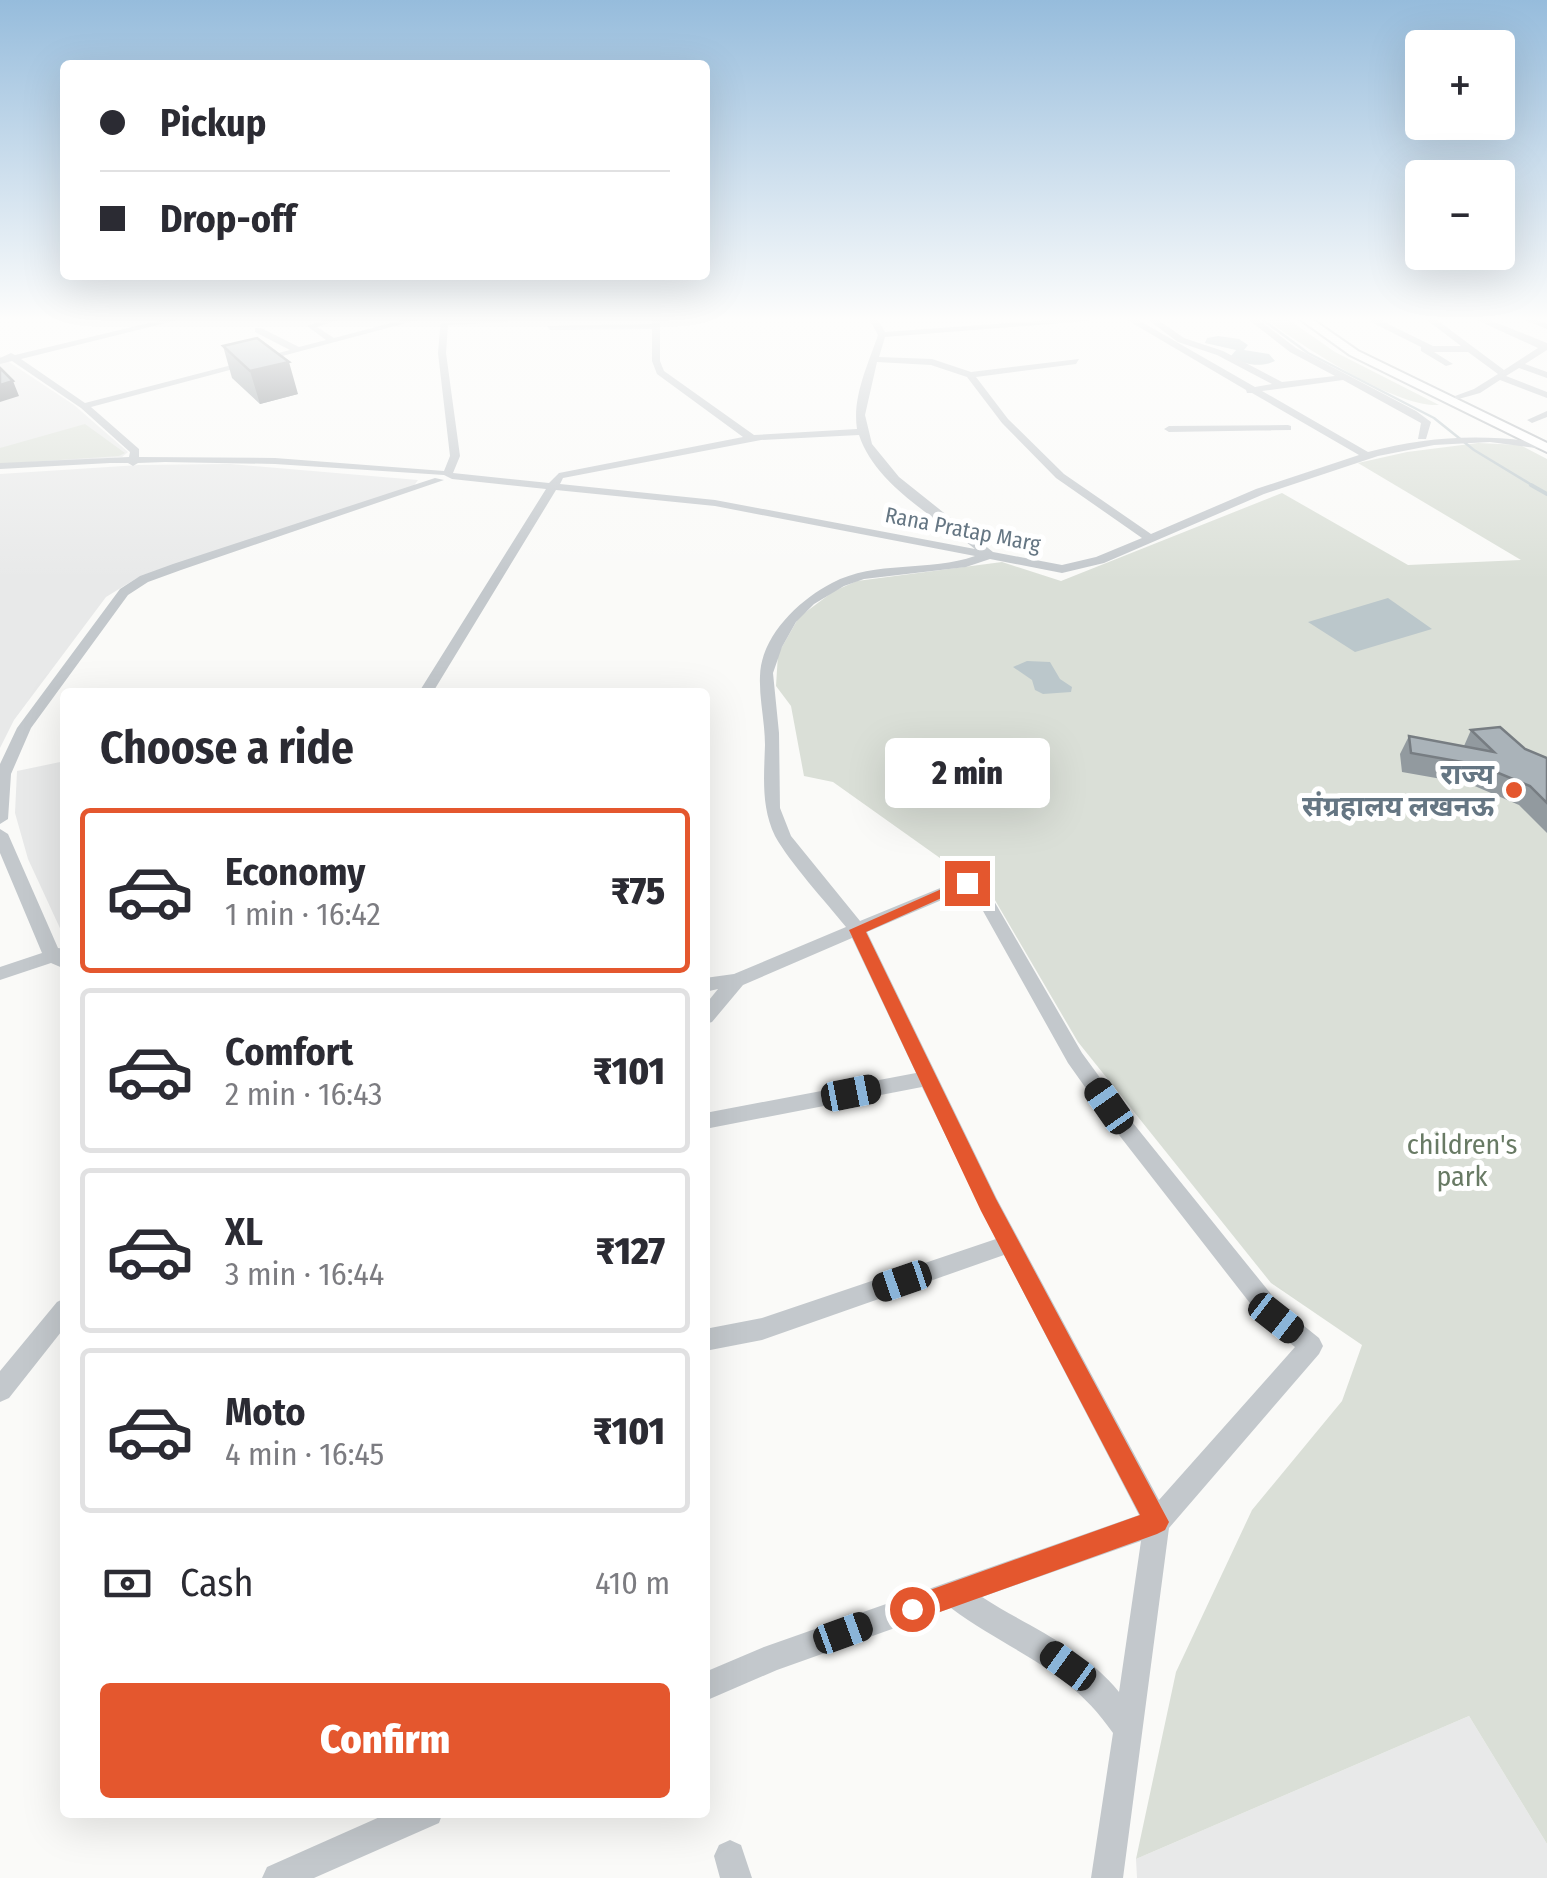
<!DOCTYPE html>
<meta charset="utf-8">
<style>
body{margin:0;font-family:"Fira Sans Condensed","Noto Sans Devanagari",sans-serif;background:#f2f2f3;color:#2b2b33;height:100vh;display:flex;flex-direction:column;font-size:38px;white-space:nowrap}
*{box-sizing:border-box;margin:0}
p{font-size:32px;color:#7c7c81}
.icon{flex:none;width:55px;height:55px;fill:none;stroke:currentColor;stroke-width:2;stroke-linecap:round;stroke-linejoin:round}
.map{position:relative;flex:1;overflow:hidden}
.details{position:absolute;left:60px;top:688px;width:650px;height:1130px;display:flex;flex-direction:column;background:#fff;border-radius:10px;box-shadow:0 10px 40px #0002}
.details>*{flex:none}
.hud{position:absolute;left:60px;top:60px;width:650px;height:220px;border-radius:10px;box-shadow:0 10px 40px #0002;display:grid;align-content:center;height:220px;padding:0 40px;background:#fff}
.fabs{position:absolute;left:1405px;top:30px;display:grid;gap:20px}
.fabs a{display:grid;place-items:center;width:110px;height:110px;border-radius:10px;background:#fff;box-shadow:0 10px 40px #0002;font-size:50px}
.end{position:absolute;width:45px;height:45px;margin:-22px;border:12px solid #e4572e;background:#fff;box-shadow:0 0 0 5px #fff}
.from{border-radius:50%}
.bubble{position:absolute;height:70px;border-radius:10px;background:#fff;box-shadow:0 10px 40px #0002;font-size:32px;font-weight:800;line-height:70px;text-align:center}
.car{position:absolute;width:30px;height:60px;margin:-30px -15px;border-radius:12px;box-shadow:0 0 8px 2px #0007;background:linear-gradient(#222 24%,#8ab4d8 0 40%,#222 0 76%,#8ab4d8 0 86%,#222 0)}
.hud b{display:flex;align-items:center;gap:35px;height:95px;font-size:38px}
.hud b+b{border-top:2px solid #e1e1e2}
.hud i{width:25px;height:25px;background:#2b2b33}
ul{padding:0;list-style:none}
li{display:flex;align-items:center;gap:30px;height:165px;margin:0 20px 15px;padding:0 20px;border:5px solid #e1e1e2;border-radius:10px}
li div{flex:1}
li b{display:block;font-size:38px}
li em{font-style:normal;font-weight:800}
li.selected{border-color:#e4572e}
li>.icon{width:90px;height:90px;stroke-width:1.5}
h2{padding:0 40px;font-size:45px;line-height:120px}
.pay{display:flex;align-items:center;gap:25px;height:110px;padding:0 40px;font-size:38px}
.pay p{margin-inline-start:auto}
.cta{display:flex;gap:20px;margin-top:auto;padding:20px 40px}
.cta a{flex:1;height:115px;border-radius:10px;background:#e4572e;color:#fff;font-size:40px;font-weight:800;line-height:115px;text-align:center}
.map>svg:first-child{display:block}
</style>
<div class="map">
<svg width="1547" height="1878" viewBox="0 0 1547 1878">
<rect width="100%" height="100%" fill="#fafaf8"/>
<path fill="#e8e9e9" d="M 0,356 L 74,405 L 128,452 L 122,457 L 0,465 Z
M 230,464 L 418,480 L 413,487 L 137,578 L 106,597 L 14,720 L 0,748 L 0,474 L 139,465 Z
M 65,761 L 65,939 L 28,859 L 15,813 L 17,771 Z
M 1469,1716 L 1547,1844 L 1547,1878 L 1137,1878 L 1136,1859 Z"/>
<path fill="#dadfd7" d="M 1263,317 L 1285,317 L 1335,352 L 1439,405 C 1396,408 1299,344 1263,317 Z
M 85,424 L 125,453 L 119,456 L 0,464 L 0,448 Z
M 1478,443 L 1520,445 L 1547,459 L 1547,1844 L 1469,1716 L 1136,1859 L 1176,1672 L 1252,1510 L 1342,1401 L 1362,1345 L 1271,1283 L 1078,1042 L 992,895 L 833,782 L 804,776 L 791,706 L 776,686 L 778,654 L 799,617 L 834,591 L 857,581 L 1002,562 L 1061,581 L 1282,493 L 1408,565 L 1521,560 L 1358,463 L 1407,452 Z"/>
<path fill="#bbc7cb" d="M 1218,336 L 1239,339 L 1248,345 L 1244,350 L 1269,354 L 1275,361 C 1260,368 1244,365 1231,356 L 1236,350 L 1205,343 L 1207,338 Z
M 1388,598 L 1432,629 L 1355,652 L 1308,622 Z
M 1027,661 L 1050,662 L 1060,679 L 1072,687 L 1071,692 L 1043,694 L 1035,690 L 1032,680 L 1013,667 Z"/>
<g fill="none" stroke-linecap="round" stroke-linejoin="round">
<path stroke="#bbc7cb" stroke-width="2.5" d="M 1259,317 L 1308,353 L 1434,418 L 1474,450 L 1535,487"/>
<path stroke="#bbc7cb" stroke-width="4" d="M 1531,485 L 1547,494"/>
<defs>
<path id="major" d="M 1297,317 L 1309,317 L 1358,351 L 1547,443 L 1547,452 L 1350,355 Z"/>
</defs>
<use href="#major" stroke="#b5babe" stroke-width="4"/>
<path fill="#c3c8cc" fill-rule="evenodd" d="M 174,317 L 190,317 L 21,359 L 85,403 L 290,350 L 255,332 L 255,328 L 261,328 L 299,347 L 326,340 L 307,326 L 332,317 L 346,317 L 317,327 L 334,338 L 414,317 L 429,317 L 91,407 L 139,449 L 139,457 L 275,458 L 444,471 L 450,456 L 438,353 L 441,317 L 449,317 L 449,320 L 506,318 L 509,322 L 448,325 L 446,353 L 460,456 L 453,473 L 549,483 L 559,473 L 743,437 L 657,374 L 652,361 L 652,329 L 550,330 L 547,326 L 652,324 L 652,317 L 660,317 L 660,361 L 664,371 L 754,435 L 857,429 C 852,397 868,365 878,335 L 868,317 L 876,317 L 885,332 L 1092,317 L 1089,321 L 885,337 L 879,357 L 932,359 L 971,372 L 1079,359 L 1076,364 L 976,377 L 1008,419 L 1064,474 L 1151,534 L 1256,489 L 1359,455 L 1252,393 L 1247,393 L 1246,390 L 1122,317 L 1133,317 L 1255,387 L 1272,384 L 1217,355 L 1178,342 L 1144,317 L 1154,317 L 1184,338 L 1223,351 L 1282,382 L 1335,376 L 1290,352 L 1245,317 L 1255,317 L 1296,348 L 1416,411 L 1431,422 L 1426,439 L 1418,439 L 1421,423 L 1343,380 L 1262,391 L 1368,452 C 1427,436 1487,433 1547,444 L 1547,448 L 1544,449 L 1490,442 L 1434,445 L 1378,456 L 1264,494 L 1104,563 L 1062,573 L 990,559 L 966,567 L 864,579 L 844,586 L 814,604 L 796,622 L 782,647 L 773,673 L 779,733 L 780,808 L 791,836 L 860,921 L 967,877 L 990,894 L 1082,1053 L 1133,1123 L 1283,1309 L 1319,1338 L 1323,1346 L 1319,1354 L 1169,1528 L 1123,1878 L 1091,1878 L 1113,1733 C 1069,1668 1010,1652 951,1608 L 777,1670 L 705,1701 L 705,1672 L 764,1647 L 1139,1515 L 1004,1255 L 762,1340 L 705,1351 L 705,1329 L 762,1318 L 996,1239 L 922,1087 L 705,1129 L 705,1113 L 916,1073 L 852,938 L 743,985 L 712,1022 L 705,1024 L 705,1005 L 718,989 L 705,992 L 705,978 L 734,974 L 846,927 C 825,901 790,863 775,836 C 761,807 764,777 765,745 C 765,722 759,699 760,676 C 761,636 799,600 832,583 C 875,560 930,572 975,556 L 715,506 L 556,490 L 433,692 L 419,692 L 546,489 L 452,479 L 444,475 L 275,464 L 165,462 L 138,463 L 133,466 L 128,463 L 110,463 L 0,469 L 0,463 L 129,457 L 130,452 L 81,408 L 12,361 L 0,364 L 0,358 L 11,353 L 15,355 ZM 877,362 L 931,365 L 967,377 L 1002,423 L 1056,478 L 1142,538 L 1096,557 L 1062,565 L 993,552 L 899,477 L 872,444 L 865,415 ZM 859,435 C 876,486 936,517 975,549 L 715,500 L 560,484 L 563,478 L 761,440 ZM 965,890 L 978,902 L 1068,1063 L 1119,1135 L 1267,1325 L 1295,1347 L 1159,1500 L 997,1199 L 867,932 ZM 1141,1541 L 1119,1692 C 1084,1648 1028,1627 982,1597 Z
M 1375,317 L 1393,317 L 1382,321 L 1433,346 L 1461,346 L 1423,317 L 1433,317 L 1504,370 L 1538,348 L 1470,317 L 1482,317 L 1547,343 L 1547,350 L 1525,364 L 1547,372 L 1547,378 L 1519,368 L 1506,376 L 1547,392 L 1547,398 L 1500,380 L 1480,393 L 1455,400 L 1455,396 L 1474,389 L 1498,374 L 1468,352 L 1434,352 L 1453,364 L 1446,366 L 1421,351 L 1421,347 L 1371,322 L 1371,318 Z
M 1517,317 L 1529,317 L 1547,324 L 1547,329 Z
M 1547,411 L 1547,417 L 1532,423 L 1527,420 Z
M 1288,425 L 1291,426 L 1291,430 L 1169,432 L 1164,429 L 1169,426 Z
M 435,478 L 444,480 L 181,570 L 148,582 L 128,595 L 31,728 L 11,774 L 8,819 L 0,824 L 0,764 L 17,728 L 120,589 L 140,576 L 173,564 Z
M 0,829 L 8,834 L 58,948 L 65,949 L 65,969 L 51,963 L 0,980 L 0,967 L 42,953 L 0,853 Z
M 65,1298 L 65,1327 L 9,1398 L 0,1402 L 0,1371 L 57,1302 Z
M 391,1812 L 443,1812 L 439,1823 L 314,1878 L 262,1878 L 267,1867 Z
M 730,1840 L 741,1845 L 752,1878 L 720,1878 L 714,1856 L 719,1845 Z"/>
<use href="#major" fill="#fff" fill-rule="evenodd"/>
</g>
<path fill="#929a9f" d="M 223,346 L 298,394 L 260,404 L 232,378 Z
M 1471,730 L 1547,758 L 1547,833 L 1519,805 L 1470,784 L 1402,772 L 1400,754 L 1409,736 L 1464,746 Z"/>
<path fill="#777d82" d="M 289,362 L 298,394 L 260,404 L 250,371 Z
M 13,381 L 19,396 L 0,402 L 0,385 Z"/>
<path fill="#aab3b9" stroke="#777d82" stroke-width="2.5" d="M 257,338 L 289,362 L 250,371 L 223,346 Z
M 0,368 L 13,381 L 0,385 Z
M 1500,727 L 1525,749 L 1547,758 L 1547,803 L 1530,786 L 1479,765 L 1411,753 L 1409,736 L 1494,752 L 1471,730 Z"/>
<linearGradient id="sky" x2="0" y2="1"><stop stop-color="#96bcdc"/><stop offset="0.55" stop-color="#fdfdfc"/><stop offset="1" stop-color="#fdfdfc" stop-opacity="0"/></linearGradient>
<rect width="1547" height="580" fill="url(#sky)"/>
<path fill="#e4572e" d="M 962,880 L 975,883 L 866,932 L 996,1199 L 1169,1522 L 1165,1530 L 1157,1534 L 912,1622 L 902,1618 L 899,1609 L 902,1600 L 1140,1515 L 981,1211 L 849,930 Z"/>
<circle fill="#e4572e" stroke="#fff" stroke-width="4" cx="1514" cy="790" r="10"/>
<g text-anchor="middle" stroke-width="10" stroke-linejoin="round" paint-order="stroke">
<g font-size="22" fill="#657683" stroke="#fff">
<text transform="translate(963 529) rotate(11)" y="8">Rana Pratap Marg</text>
</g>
<g font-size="28" font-weight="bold" fill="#657683" stroke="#fff" text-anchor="end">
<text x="1494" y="784">राज्य<tspan x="1494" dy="32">संग्रहालय लखनऊ</tspan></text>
</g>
<g font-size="28" fill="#687a64" stroke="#fff">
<text x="1462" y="1154">children's<tspan x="1462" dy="32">park</tspan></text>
</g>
</g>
</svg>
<div class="fabs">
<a>+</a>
<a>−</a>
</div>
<i class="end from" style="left:912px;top:1609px"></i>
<i class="end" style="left:967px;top:883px"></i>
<div class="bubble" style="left:885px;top:738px;width:165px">2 min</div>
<i class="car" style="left:851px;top:1093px;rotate:79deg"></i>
<i class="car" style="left:1109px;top:1106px;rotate:325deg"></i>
<i class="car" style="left:902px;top:1281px;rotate:251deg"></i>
<i class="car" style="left:1276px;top:1318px;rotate:128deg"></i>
<i class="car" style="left:843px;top:1633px;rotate:70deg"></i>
<i class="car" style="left:1068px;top:1666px;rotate:306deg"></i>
<div class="hud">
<b><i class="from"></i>Pickup</b>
<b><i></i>Drop-off</b>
</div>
<section class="details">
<h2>Choose a ride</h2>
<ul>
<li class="selected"><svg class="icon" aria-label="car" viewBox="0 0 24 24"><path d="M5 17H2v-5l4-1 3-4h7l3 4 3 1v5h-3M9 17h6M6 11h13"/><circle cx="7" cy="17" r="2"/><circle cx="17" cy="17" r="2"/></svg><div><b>Economy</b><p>1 min · 16:42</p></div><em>₹75</em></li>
<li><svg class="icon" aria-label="car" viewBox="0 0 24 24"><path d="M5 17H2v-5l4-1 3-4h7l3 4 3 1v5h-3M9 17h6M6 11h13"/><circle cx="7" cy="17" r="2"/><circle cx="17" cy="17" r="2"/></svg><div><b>Comfort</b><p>2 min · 16:43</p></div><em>₹101</em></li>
<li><svg class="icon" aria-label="car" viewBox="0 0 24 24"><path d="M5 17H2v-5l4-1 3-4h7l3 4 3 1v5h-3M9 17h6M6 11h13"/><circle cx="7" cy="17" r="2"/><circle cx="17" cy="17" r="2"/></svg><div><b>XL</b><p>3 min · 16:44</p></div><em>₹127</em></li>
<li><svg class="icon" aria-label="car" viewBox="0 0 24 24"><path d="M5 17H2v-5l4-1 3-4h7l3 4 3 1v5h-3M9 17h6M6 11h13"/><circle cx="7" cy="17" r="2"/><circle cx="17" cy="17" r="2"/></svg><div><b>Moto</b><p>4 min · 16:45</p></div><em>₹101</em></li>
</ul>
<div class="pay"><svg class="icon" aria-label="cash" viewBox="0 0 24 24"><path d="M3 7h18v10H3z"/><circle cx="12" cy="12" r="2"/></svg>Cash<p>410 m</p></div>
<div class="cta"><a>Confirm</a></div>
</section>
</div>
